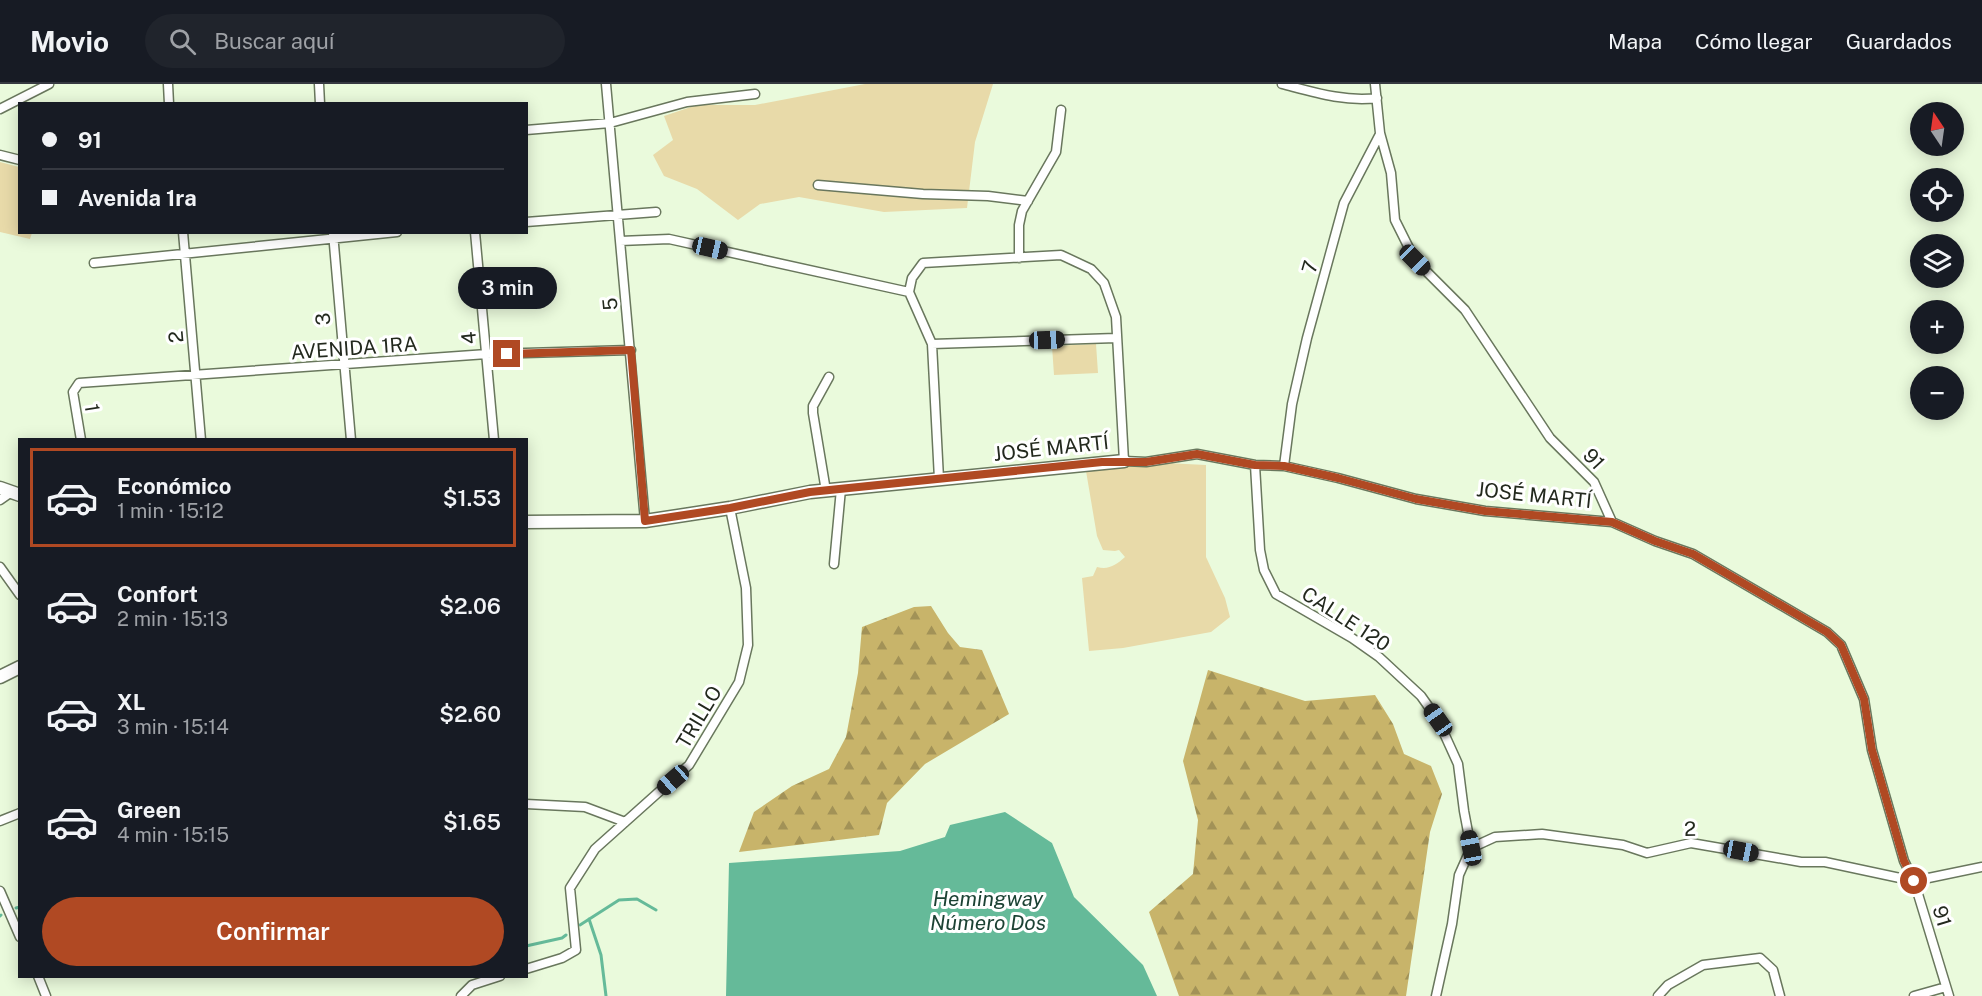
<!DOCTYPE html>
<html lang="es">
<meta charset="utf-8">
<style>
body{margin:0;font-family:"Public Sans",sans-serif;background:#20242c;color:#f1f3f6;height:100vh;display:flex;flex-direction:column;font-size:22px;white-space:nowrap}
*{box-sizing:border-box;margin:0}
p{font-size:20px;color:#9ea1a6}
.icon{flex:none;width:33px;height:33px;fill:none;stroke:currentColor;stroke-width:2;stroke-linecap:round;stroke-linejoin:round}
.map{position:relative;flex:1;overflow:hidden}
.sheet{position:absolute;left:18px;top:354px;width:510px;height:540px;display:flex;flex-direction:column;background:#171b24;border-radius:0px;box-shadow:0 3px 15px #0003}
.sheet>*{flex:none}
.guide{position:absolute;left:18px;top:18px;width:510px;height:132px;border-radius:0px;box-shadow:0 3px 15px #0003;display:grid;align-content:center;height:132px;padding:0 24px;background:#171b24}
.needle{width:39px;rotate:347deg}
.controls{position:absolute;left:1910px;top:18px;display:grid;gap:12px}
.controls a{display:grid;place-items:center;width:54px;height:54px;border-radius:50%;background:#171b24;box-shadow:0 3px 15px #0003;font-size:30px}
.end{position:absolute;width:27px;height:27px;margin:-14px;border:8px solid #b04923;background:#fff;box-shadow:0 0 0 3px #fff}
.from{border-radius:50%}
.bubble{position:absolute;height:42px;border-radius:21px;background:#171b24;box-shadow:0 3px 15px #0003;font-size:20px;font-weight:600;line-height:42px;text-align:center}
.car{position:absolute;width:18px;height:36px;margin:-18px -9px;border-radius:8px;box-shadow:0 0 4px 2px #0007;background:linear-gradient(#222 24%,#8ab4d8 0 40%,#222 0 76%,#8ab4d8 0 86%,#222 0)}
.guide b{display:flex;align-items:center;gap:21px;height:57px;font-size:22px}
.guide b+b{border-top:2px solid #363941}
.guide i{width:15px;height:15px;background:#f1f3f6}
ul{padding:10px 0 0;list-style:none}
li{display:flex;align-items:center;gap:18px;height:99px;margin:0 12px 9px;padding:0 12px;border:3px solid transparent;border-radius:0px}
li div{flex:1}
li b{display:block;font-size:22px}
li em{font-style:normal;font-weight:600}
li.on{border-color:#b04923}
li>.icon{width:54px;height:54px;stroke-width:1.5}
.button{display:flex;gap:12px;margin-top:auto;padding:12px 24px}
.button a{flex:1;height:69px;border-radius:36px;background:#b04923;color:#fff;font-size:24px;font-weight:600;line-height:69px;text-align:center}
header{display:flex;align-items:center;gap:36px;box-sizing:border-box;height:84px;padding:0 30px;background:#171b24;border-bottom:2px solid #363941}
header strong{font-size:28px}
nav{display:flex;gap:33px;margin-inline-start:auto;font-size:21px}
.search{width:420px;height:54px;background:#20242c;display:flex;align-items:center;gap:15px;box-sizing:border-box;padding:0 21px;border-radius:33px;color:#9ea1a6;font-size:22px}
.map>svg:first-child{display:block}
</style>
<header>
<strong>Movio</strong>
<div class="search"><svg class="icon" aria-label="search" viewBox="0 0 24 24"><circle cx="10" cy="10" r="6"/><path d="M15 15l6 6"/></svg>Buscar aquí</div>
<nav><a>Mapa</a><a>Cómo llegar</a><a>Guardados</a></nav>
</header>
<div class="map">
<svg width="1982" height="912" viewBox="0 0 1982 912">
<defs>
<pattern id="forest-firs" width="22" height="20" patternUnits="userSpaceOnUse" patternTransform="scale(1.5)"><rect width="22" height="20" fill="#c8b46a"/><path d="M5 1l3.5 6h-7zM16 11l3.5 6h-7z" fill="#a29257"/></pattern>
</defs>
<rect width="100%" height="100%" fill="#eafadc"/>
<path fill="#e8daa9" d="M 865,0 L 993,0 L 975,58 L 967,124 L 884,128 L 799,113 L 760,120 L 738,136 L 697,105 L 664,92 L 653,71 L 673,56 L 664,32 L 697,21 L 755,21 Z
M 0,78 L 19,83 L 20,148 L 32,149 L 30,155 L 0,148 Z
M 1096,260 L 1098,289 L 1054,291 L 1052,262 Z
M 1146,378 L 1206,381 L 1206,473 L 1225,514 L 1230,533 L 1211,548 L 1123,564 L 1089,567 L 1082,494 L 1093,492 L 1097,483 C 1109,486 1116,481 1125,473 L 1119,466 L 1115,467 L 1103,466 L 1097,452 L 1086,387 L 1089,385 Z"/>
<path fill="url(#forest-firs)" d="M 931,522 L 948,549 L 960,563 L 982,566 L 1009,630 L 925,680 L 887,719 L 879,751 L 739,768 L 754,728 L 792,702 L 829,685 L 846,653 L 858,589 L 862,543 L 914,523 Z
M 1208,586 L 1305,617 L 1375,611 L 1393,640 L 1404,670 L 1431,682 L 1442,710 L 1430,748 L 1406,912 L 1179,912 L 1149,828 L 1193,790 L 1198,736 L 1183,677 Z"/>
<path fill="#65ba99" d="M 1005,728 L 1052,759 L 1074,813 L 1143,881 L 1157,912 L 726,912 L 729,779 L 900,767 L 945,753 L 950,741 Z"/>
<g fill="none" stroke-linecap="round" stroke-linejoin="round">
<path stroke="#65ba99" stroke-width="3" d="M 16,824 L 20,823
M 0,832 L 1,831
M 589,835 L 601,871 L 606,912
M 580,841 L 619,816 L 637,815 L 656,826
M 526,862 L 562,854 L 566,851"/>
<defs>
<path id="street" d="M 168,0 L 169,20
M 319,0 L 320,20
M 606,0 L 645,437
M 1282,0 C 1313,8 1344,18 1377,14
M 1375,0 L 1380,49 L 1391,89 L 1395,136 L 1415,176 L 1465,226 L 1550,354 L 1594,398 L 1612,438
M 0,25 L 49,0
M 526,46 L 610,39 L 687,18 L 755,10
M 0,71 L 20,76
M 818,101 L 923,110 L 988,112 L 1028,117
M 526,138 L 656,128
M 183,148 L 201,356
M 475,148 L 494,356
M 333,149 L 351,356
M 620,157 L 669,155 L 909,208
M 1019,174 L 1019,141 L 1022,127 L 1056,68 L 1061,26
M 94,179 L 397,148
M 932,260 L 1116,254
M 81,356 L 73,308 L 79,299 L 487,270 L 631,266
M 1255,381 L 1260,466 L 1264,486 L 1276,510 L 1352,554 L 1379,573 L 1421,612 L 1438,636 L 1458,680 L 1464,727 L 1471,764 L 1459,791 L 1452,840 L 1436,912
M 1284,382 L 1292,320 L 1307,254 L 1344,119 L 1380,50
M 939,395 L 932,260 L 909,208 L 912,194 L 923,179 L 1061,171 L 1091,185 L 1104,199 L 1116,233 L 1124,377 L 1146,378 L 1197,370 L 1255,381 L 1284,382 L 1338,394 L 1416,415 L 1485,427 L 1612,438 L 1655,457 L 1693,470 L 1827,548 L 1841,561 L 1864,615 L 1872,666 L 1904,777 L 1914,797 L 1949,912
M 826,407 L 813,329 L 813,322 L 829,293
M 0,416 L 10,409
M 834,480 L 841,405
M 0,483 L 20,511
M 526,720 L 585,723 L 625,738
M 0,737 L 20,729
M 1471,764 L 1495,753 L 1542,750 L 1623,761 L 1647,769 L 1691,759 L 1801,778 L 1825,778 L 1914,797 L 1982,783
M 0,807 L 20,853
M 526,885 L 562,874 L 576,866 L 570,804 L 595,765 L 689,681 L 739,598 L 748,561 L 746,504 L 730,424
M 38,892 L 46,912
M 461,912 L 472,901 L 500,892
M 1658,912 L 1668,901 L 1703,881 L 1760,874 L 1773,886 L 1780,912
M 1914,912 L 1946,903"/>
<path id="secondary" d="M 0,404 L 20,411
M 526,438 L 645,437 L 730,424 L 810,408 L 1124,377
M 0,593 L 20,583"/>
</defs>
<use href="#street" stroke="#69775d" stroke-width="11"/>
<use href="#secondary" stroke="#69775d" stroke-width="15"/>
<use href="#street" stroke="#fff" stroke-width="8"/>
<use href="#secondary" stroke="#fff" stroke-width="12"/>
</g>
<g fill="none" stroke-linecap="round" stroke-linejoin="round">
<path stroke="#b04923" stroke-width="8" d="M 507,270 L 631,266 L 645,437 L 730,424 L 810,408 L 1102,378 L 1146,378 L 1197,370 L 1255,381 L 1284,382 L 1338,394 L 1416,415 L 1485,427 L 1612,438 L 1655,457 L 1693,470 L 1827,548 L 1841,561 L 1864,615 L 1872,666 L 1904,777 L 1914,797"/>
</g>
<g text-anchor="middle" stroke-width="6" stroke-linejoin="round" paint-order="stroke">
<g font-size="20" fill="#23291e" stroke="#fff">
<text transform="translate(1310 183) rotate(-74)" y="7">7</text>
<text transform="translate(610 220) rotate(-96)" y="7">5</text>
<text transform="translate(323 235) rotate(-95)" y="7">3</text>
<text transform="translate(176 253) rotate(-95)" y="7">2</text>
<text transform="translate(469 254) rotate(-96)" y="7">4</text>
<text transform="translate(354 264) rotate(-4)" y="7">AVENIDA 1RA</text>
<text transform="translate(92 324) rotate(81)" y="7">1</text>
<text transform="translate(1051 364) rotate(-6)" y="7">JOSÉ MARTÍ</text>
<text transform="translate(1594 375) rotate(47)" y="7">91</text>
<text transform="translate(1534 411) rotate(6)" y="7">JOSÉ MARTÍ</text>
<text transform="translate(1346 535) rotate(33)" y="7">CALLE 120</text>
<text transform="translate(699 633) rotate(-59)" y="7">TRILLO</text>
<text transform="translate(1690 745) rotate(-1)" y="7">2</text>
<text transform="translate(1942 832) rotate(73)" y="7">91</text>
</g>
<g font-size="21" font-style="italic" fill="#1c4234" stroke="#fff">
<text x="988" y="822">Hemingway<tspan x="988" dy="24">Número Dos</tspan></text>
</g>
</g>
</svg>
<div class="controls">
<a><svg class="needle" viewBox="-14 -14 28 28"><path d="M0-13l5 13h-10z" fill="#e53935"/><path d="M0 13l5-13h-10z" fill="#9ea1a6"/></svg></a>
<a><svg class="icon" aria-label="locate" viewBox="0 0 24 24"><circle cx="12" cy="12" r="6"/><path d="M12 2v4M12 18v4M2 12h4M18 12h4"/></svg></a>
<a><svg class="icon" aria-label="layers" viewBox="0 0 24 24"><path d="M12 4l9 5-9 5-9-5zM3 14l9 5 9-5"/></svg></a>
<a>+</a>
<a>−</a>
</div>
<i class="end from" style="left:1914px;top:797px"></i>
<i class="end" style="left:507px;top:270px"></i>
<div class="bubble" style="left:458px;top:183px;width:99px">3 min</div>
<i class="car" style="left:710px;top:164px;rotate:103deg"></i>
<i class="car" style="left:1415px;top:176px;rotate:135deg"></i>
<i class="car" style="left:1047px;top:256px;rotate:88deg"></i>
<i class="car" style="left:1438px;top:636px;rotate:325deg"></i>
<i class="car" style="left:673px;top:696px;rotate:229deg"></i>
<i class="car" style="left:1471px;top:764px;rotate:349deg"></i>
<i class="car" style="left:1741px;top:767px;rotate:101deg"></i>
<div class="guide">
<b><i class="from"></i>91</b>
<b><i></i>Avenida 1ra</b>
</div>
<section class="sheet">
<ul>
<li class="on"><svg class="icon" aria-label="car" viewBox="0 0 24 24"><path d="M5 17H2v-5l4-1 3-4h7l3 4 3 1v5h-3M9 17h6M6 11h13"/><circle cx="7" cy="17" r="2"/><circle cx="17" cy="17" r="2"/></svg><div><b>Económico</b><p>1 min · 15:12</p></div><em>$1.53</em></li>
<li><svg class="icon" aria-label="car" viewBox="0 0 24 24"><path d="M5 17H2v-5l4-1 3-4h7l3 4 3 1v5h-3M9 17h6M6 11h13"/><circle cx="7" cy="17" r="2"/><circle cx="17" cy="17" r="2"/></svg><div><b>Confort</b><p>2 min · 15:13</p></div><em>$2.06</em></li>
<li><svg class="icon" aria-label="car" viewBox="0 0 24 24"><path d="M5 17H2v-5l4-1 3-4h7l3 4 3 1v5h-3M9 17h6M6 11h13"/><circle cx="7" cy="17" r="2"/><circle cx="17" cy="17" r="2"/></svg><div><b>XL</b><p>3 min · 15:14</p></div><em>$2.60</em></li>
<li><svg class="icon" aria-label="car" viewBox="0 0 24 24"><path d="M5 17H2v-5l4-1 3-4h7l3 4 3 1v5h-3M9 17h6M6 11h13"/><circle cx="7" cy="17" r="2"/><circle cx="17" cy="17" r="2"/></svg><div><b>Green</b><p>4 min · 15:15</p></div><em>$1.65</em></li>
</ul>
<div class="button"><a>Confirmar</a></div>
</section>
</div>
